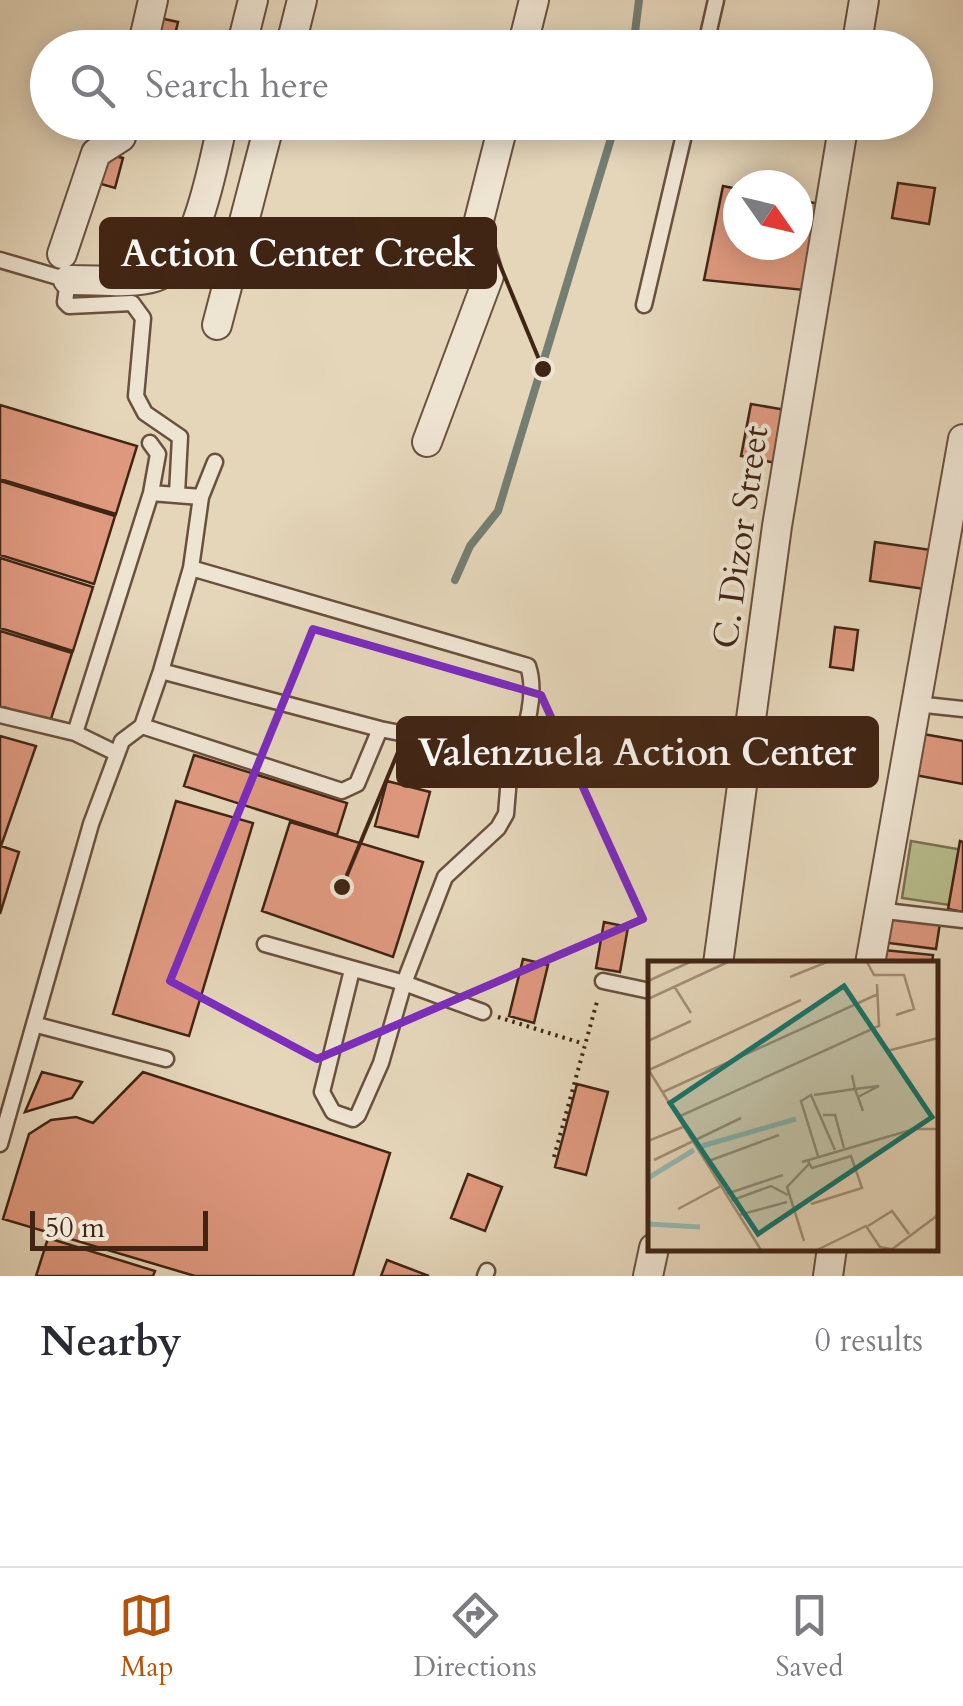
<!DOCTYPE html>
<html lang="en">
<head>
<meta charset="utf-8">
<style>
  body { margin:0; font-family:Cardo,serif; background:#f7f7f7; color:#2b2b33 }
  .compass { position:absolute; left:723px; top:170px; width:90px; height:90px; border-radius:50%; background:#fff; box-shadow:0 5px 25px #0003; rotate:124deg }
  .scale { position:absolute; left:30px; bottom:25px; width:178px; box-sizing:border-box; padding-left:10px; border:5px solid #412514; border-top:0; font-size:28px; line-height:35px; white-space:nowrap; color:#412514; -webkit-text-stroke:8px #eee4d2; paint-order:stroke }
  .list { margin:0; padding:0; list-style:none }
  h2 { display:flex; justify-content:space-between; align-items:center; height:130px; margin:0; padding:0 40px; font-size:42px }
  h2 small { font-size:32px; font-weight:400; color:#7c7c81 }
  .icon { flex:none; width:55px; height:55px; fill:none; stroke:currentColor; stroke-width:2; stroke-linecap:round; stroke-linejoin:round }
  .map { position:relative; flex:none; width:963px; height:1276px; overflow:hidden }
  .search { position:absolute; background:#fff; box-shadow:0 5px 25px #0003; left:30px; right:30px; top:30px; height:110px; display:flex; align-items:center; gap:25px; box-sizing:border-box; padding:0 35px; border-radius:55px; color:#7c7c81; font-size:38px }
  .sheet { height:290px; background:#fff }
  nav { display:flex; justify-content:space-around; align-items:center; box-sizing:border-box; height:140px; border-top:2px solid #e1e1e2; background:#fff; font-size:28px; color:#7c7c81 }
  nav a { display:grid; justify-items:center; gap:5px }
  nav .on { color:#b45309 }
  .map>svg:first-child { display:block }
  .green { fill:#b8bd8d; stroke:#7c7150; stroke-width:2.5 }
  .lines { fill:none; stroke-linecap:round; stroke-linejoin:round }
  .stream { stroke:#747e73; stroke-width:8 }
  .building { fill:#df997f; stroke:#412514; stroke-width:2.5 }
  .service-casing { stroke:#6a513e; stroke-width:19 }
  .minor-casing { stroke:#6a513e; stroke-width:32 }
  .path { stroke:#412514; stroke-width:4; stroke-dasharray:2.5 5; stroke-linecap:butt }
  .service { stroke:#eee4d2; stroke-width:14 }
  .minor { stroke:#eee4d2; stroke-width:28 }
  .marked { fill:none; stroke:#7b2cbf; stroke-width:8; stroke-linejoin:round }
  .labels { text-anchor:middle; stroke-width:8; stroke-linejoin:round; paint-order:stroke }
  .street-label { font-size:35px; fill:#412514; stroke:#eee4d2 }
  .inset-river { fill:none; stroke:#96b9b3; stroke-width:5 }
  .inset-road { fill:none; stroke:#a38f78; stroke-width:2.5 }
  .view { fill:#0f766e; fill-opacity:0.15; stroke:#0f766e; stroke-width:5 }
  .inset-edge { fill:none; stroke:#412514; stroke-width:5 }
  .leader { fill:none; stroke:#412514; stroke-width:4 }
  .callout-dot { fill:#412514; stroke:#eee4d2; stroke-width:4 }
  .callout { fill:#412514; stroke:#412514; stroke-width:4 }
  .callout-label { font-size:38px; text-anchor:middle; font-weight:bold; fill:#fff }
</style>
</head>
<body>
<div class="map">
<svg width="963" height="1276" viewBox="0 0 963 1276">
  <rect width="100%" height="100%" fill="#e5d6ba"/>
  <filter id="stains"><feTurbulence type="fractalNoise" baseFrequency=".002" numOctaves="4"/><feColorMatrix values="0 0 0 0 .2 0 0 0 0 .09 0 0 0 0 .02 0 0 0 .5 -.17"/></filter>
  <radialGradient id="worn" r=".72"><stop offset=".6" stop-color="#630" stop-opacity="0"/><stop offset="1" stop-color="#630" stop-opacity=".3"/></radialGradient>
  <path class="green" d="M911,841l52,9v57l-61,-9z"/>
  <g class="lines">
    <path class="stream" d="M633,48l6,-48
      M455,580l15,-34 28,-35 118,-389"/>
  </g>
  <path class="building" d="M155,17l23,5 -4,17 -23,-6z
    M794,122h40l-3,13 -38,-6z
    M102,153l21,5 -8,30 -21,-6z
    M898,183l37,5 -6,36 -37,-6z
    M723,186l15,3v56h60v-45l22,4 -16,86 -100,-10z
    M751,404l35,6 -10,53 -35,-7z
    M0,405l137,41 -21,68 -116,-35z
    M0,481l115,35 -21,68 -94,-29z
    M875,542l56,8 -6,39 -55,-8z
    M0,558l93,29 -20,64 -73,-23z
    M835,627l23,3 -5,40 -23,-3z
    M0,631l72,22 -22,69 -50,-16z
    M923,734l40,7v43l-48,-9z
    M0,736l36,10 -35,100 18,6 -19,62z
    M194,755l153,48 -10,32 -153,-49z
    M387,781l43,11 -12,45 -43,-11z
    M176,801l77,22 -64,213 -76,-22z
    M290,822l133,40 -30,95 -131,-46z
    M960,841l3,1v70l-15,-3z
    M885,916l55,7 -4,26 -55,-7z
    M604,922l24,5 -8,45 -24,-4z
    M884,950l49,5 -1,9h-50z
    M523,959l25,6 -14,58 -25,-7z
    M42,1072l40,10 -10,16 -47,14z
    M143,1072l247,81 -37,123h-158l-192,-57 26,-85 22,-14 25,-3 17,6z
    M577,1084l31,8 -22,83 -31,-8z
    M468,1174l34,13 -17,44 -34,-13z
    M48,1238l107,33 -2,5h-117z
    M387,1260l42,16h-48z"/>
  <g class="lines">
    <defs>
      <path id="service" d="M705,48l11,-48
        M0,260l68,20 -3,22 4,4 63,-3 11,15 -7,78 9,17 35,24 -3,57
        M644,305l43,-183
        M150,443l8,11 -7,39
        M161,671l219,58 120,24h11c18,-18 25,-63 17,-87l-337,-98
        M916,704l47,5
        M0,715l75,18 76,-240 50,4
        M142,726l200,65 15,-7 23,-55
        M75,733l41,20
        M877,910l86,10
        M265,944l139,39 41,-106 53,-49 8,-14 5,-61
        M352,970l-30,122 11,20 20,7 5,-4 23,-52 23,-80 79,29
        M603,981l47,10
        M37,1025l129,34
        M0,1144l91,-320 31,-83 20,-15 19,-55 30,-103 10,-71 14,-35
        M485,1276l2,-5"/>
      <path id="minor" d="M142,48l11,-48
        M241,48l12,-48
        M290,48l12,-48
        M522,48l12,-48
        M856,48l8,-48
        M62,254l34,-101 25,-16 4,-15
        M68,280c26,-1 62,5 87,-3 43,-14 58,-115 68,-155
        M217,325l53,-203
        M427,442l62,-166 -13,-44 28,-110
        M718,964l59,-438 67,-404
        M870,964l93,-525
        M648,1276l6,-28
        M828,1276l4,-28"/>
    </defs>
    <use href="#service" class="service-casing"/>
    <use href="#minor" class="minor-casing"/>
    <path class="path" d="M498,1017l86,27
      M554,1157l44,-159"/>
    <use href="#service" class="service"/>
    <use href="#minor" class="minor"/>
  </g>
  <path class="marked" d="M313,629l228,66 102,224 -326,140 -147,-78z"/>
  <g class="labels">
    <g class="street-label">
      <text transform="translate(740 537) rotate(-82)" y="12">C. Dizor Street</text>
    </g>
  </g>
  <g transform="translate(648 961)">
    <rect width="290" height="290" fill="#e5d6ba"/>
    <path class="inset-river" d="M54,185l94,-27M0,217l46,-28M0,263l52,3"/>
    <path class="inset-road" d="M219,1l7,13h30l10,34 -18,6M142,16l37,-15M0,20l42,-19M26,25l17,27M0,38l80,-37M0,80l43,-20M239,90l51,-13M0,108l113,181M1,109l152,-70M204,114l3,14 24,-3 -21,11M15,131l215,-98M166,134l41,-6 8,22M175,154h12l9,33M30,156l201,-91 -2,-42M0,180l35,-14M170,195l-17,-55 10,-6 24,55M6,199l87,-42M160,200l4,7 39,-12 11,32 -51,16M58,201l73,-27M154,201l112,-33h24M78,233l57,-19M82,240l41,-15 17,9M30,248l43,-23M91,254l48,-13M220,265l24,-15 17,23M156,280l-17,-54 22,-23M169,289l49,-24 14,21 11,2M243,289l47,-35"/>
    <path class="view" d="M196,25l88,131 -174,117 -88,-131z"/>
    <rect width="290" height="290" class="inset-edge"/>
  </g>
  <path class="leader" d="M543 369L495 253M342 887L398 752"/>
  <g class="callout-dot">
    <circle cx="543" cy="369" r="10"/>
    <circle cx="342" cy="887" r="10"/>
  </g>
  <g class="callout">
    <rect x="101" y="219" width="394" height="68" rx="10"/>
    <rect x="398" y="718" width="479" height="68" rx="10"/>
  </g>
  <g class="callout-label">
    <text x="298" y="266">Action Center Creek</text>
    <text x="637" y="765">Valenzuela Action Center</text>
  </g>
  <rect width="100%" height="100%" filter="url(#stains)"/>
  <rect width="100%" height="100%" fill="url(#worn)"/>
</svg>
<svg class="compass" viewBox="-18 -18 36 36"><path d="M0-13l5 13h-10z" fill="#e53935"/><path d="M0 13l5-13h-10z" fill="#7c7c81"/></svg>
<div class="scale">50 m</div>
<div class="search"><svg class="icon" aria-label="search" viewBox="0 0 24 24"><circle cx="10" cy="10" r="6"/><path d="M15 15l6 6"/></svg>Search here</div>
</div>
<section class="sheet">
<h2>Nearby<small>0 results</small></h2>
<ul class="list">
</ul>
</section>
<nav>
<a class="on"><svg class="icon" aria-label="map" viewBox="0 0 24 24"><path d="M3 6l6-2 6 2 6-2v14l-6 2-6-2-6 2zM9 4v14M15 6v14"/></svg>Map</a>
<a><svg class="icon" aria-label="directions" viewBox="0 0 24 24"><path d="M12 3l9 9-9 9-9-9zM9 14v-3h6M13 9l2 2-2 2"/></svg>Directions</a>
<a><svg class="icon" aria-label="saved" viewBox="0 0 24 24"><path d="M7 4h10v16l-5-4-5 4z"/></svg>Saved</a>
</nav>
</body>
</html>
